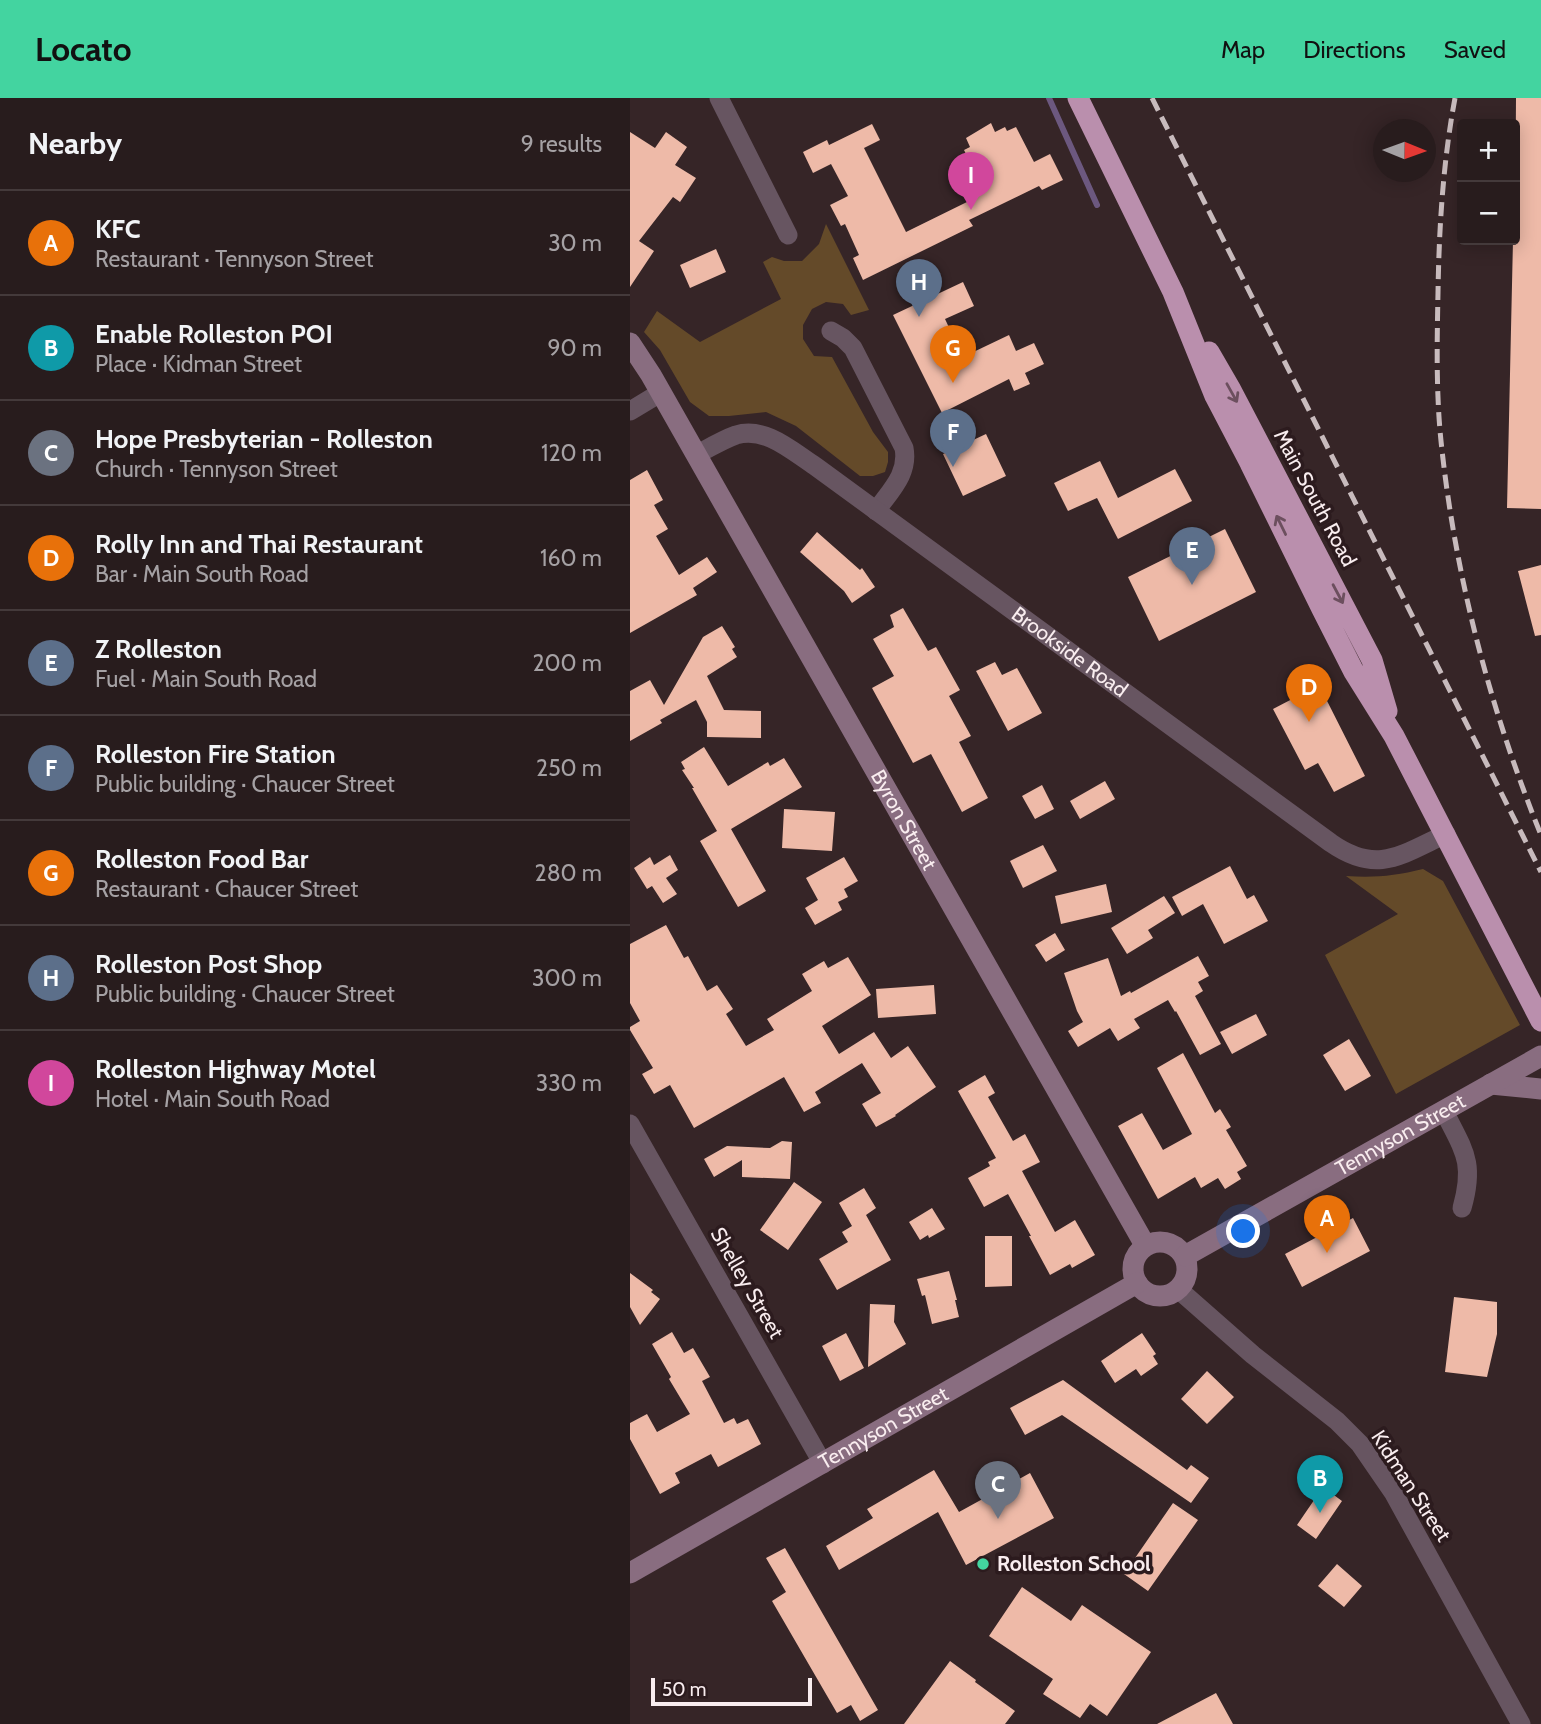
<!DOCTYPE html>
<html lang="en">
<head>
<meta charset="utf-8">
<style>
  body { margin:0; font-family:Cabin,sans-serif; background:#302526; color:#f1f3f6 }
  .controls { position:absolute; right:21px; top:21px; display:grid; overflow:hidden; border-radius:7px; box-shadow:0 4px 18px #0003 }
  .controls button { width:63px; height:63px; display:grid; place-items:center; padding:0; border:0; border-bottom:2px solid #443a3b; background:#281c1d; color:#f1f3f6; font:35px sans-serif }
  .compass { position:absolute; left:743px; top:21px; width:63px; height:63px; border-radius:50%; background:#281c1d; box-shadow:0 4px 18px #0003; rotate:91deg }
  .scale { position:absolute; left:21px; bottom:18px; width:161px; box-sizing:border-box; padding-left:7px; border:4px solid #f9edef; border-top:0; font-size:19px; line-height:24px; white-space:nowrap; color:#f9edef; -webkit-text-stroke:5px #2c1b1e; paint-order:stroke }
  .you { position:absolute; left:614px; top:1134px; width:24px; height:24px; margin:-18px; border:5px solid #fff; border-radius:50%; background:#1a73e8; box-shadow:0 0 0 10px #1a73e833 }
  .badge { display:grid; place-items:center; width:46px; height:46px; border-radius:50%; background:#43d4a0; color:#fff; font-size:23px; font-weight:700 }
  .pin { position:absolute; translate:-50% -58px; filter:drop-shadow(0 2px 4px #0008) }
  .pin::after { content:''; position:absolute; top:37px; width:24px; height:21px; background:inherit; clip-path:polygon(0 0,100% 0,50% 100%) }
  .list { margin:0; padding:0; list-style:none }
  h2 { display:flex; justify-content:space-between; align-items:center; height:91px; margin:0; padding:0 28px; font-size:30px }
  h2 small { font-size:23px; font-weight:400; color:#a5a1a4 }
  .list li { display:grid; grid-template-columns:46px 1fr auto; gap:21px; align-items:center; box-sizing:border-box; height:105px; padding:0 28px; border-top:2px solid #443a3b }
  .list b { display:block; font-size:26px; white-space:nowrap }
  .list p { margin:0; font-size:23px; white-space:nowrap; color:#a5a1a4 }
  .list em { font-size:23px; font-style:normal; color:#a5a1a4 }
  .map { position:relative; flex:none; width:911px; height:1626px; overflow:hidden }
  header { display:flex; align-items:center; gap:42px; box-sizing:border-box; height:98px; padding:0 35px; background:#43d4a0; color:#111 }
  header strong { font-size:33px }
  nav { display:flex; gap:38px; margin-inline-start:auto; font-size:24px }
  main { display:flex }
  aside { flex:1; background:#281c1d }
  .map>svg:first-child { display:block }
  .green { fill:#644a29 }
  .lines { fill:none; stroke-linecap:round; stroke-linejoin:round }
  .stream { stroke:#6c587f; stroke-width:6 }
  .building { fill:#eebaa8 }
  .street { stroke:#675561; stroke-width:19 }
  .secondary { stroke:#896d80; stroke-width:21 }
  .highway { stroke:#ba8fad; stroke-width:21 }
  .rail { stroke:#c8bbbd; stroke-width:5; stroke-dasharray:14 7; stroke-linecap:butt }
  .oneway { stroke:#6c4f5e }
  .poi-dot { fill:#43d4a0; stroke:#2c1b1e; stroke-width:2.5 }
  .labels { text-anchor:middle; stroke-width:7; stroke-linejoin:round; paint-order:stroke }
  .street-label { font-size:21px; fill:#f9edef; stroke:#2c1b1e }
  .poi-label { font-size:21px; font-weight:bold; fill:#f9edef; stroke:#2c1b1e; text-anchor:start }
</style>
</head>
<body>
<header>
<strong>Locato</strong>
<nav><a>Map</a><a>Directions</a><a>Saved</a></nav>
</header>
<main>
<aside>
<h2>Nearby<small>9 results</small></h2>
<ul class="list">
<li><span class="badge" style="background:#e8710a">A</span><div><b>KFC</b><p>Restaurant · Tennyson Street</p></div><em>30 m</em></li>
<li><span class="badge" style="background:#0f9aa8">B</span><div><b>Enable Rolleston POI</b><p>Place · Kidman Street</p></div><em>90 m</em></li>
<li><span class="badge" style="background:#6b7280">C</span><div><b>Hope Presbyterian - Rolleston</b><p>Church · Tennyson Street</p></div><em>120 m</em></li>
<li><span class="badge" style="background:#e8710a">D</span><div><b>Rolly Inn and Thai Restaurant</b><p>Bar · Main South Road</p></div><em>160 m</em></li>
<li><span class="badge" style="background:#5c6f8a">E</span><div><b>Z Rolleston</b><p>Fuel · Main South Road</p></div><em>200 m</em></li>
<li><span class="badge" style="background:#5c6f8a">F</span><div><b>Rolleston Fire Station</b><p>Public building · Chaucer Street</p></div><em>250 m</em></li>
<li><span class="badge" style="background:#e8710a">G</span><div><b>Rolleston Food Bar</b><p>Restaurant · Chaucer Street</p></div><em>280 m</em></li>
<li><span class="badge" style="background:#5c6f8a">H</span><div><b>Rolleston Post Shop</b><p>Public building · Chaucer Street</p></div><em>300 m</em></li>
<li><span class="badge" style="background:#d1479c">I</span><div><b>Rolleston Highway Motel</b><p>Hotel · Main South Road</p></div><em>330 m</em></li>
</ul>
</aside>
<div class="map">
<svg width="911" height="1626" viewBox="0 0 911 1626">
  <rect width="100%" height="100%" fill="#362527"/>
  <path class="green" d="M196,126l43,86 -18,5 -8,-11 -17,-2 -14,7 -9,16v14l11,17 18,1 41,75 15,20v10l-3,10 -12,4h-13l-64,-50 -30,-14 -37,4h-20l-19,-14 -30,-52 -16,-18 13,-21 43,31 81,-43 -18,-37 9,-5 12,4h18l17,-17z
    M793,771l20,12 77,144 -124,69 -71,-139 73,-41 -52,-38c28,2 49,0 77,-7z"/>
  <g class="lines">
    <path class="stream" d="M419,0l48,107"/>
  </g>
  <path class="building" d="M886,0h25v411l-34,-1 6,-268h2z
    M361,25l4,9 10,-5 2,4 9,-4 18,35 16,-8 13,26 -21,10 -3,-4 -70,34 4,6 -110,54 -10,-22 6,-3 -14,-31 -4,2 -11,-21 18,-9 -17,-32 -18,9 -10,-21 24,-12 2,5 43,-21 8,16 -16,8 42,84 63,-31 -18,-37 16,-8 -3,-6 6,-3 -4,-9z
    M0,34l25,16 11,-16 21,15 -12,18 21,13 -16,24 -7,-5 -34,44 15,10 -24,36z
    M86,151l10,23 -36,16 -10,-23z
    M333,184l11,24 -29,13 17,36 2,-1 1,2 44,-21 7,16 18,-8 10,21 -19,9 5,11 -16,7 -5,-12 -67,34 -49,-98z
    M356,336l20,42 -43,20 -20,-42z
    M470,363l18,37 57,-29 17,32 -74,38 -21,-41 -29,13 -14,-28z
    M17,372l16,30 -9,5 14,24 -12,7 23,39 28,-18 10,15 -24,16 4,7 -67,38v-153z
    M595,431l31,63 -97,49 -31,-64z
    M187,434l43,38 2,-2 13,19 -23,16 -8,-12 -44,-39z
    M911,467v70l-6,1 -17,-65z
    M273,510l25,43 8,-4 24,43 -11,6 22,40 -12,6 29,56 -26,14 -31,-58 -18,9 -41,-75 22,-12 -21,-37 21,-12 -4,-12z
    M92,528l13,21 -3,2 5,8 -30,19 17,34 37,1v27l-54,-1v-15l-11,-22 -36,20 2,3 -32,18v-50l20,-11 14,25 39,-68z
    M365,564l7,13 15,-7 25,45 -34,18 -32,-60z
    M689,587l46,91 -31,16 -16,-29 -13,7 -32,-61z
    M74,649l24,39 40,-24 2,4 14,-8 18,29 -71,42 35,62 -28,16 -38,-66 17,-10 -25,-43h2l-12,-18 3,-1 -4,-7z
    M475,683l10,18 -35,20 -10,-18z
    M412,687l12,24 -19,10 -13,-23z
    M154,711l51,3 -3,39 -50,-3z
    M413,747l14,26 -34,17 -13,-27z
    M40,757l8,15 -12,8 11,16 -14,9 -11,-17 -5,3 -13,-21 16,-11 4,8z
    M214,759l14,24 -14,8 4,8 -10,5 4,8 -27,15 -10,-17 13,-8 -12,-22z
    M600,768l17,33 7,-4 14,26 -44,23 -21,-40 -21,12 -10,-19z
    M476,786l6,28 -51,12 -6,-28z
    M534,798l11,17 -27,17 5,8 -26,16 -16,-26z
    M36,827l18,33 4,-2 19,35 10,-6 16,24 -7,5 20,32 28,-16 -7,-11 45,-28 -10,-17 22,-13 4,7 20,-11 23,38 -49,31 17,28 35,-22 17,26 17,-12 28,41 -41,28 1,1 -20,11 -14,-23 19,-11 -19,-30 -47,29 6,11 -17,9 -20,-35 -90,51 -24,-43 -16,9 -12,-20 11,-6 -23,-38v-3l10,-6 -10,-18v-59z
    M425,835l10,17 -19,12 -11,-17z
    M568,858l11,20 -11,6 5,9 -8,5 26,48 -21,11 -24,-44 -1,1 -7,-12 -34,19 6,9 -22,13 -8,-13 -32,19 -10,-16 15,-9 -6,-11 -13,-38 44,-15 13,38 9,-5 1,2z
    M304,887l2,29 -58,4 -2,-29z
    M626,916l11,21 -35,19 -12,-22z
    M719,941l22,37 -26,15 -22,-36z
    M553,955l32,60 5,-4 11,18 -5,3 21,36 -10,6 4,7 -16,10 -7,-11 -17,10 -6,-11 -37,22 -40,-73 24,-13 21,37 29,-16 -35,-66z
    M355,977l10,18 -7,4 25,44 12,-7 15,28 -18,9 33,61 20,-12 20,35 -23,13 -2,-4 -20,11 -21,-39h2l-23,-42 -24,13 -16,-29 22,-12 -2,-4 8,-4 -38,-67z
    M152,1043l10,1 -2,37 -48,-2v-17l-28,17 -10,-18 23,-13 43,2z
    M164,1084l28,20 -34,48 -28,-20z
    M234,1090l12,20 -10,7 25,45 -54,30 -18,-31 29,-17 -6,-10 10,-6 -13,-23z
    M302,1110l13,21 -16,9 -1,-3 -8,5 -11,-18z
    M723,1120l17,33 -68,36 -17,-33z
    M355,1138h27v50l-27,1z
    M319,1173l8,29h-2l4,17 -27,7 -7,-29 -3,1 -5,-17z
    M0,1175l23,17 -2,2 9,7 -20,26 -10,-18z
    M824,1199l43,5v32l-10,43 -42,-5z
    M240,1206l25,1 -1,17 12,22 -38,23z
    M42,1234l12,21 9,-5 17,29 -8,4 22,42 10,-5 3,6 11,-5 13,25 -43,23 -7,-13 -36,19 5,10 -20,11 -30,-55v-16l17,-9 10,18 33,-18 -21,-35 2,-2 -19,-33z
    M216,1235l18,35 -24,13 -18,-35z
    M512,1235l14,21 -3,2 5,8 -17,12 -5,-7 -21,14 -14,-22z
    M577,1273l27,26 -27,27 -26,-25z
    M433,1282l124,90 4,-5 18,13 -18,25 -129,-88 -37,20 -15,-27z
    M304,1372l25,42 71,-39 24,45 -88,47 -28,-53 -99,58 -13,-24 47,-28 -6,-9z
    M693,1389l19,14 -26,38 -19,-14z
    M543,1405l25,17 -50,71 -24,-17z
    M155,1450l93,162 -18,11 -9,-16 -14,8 -65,-112 14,-9 -20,-34z
    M707,1466l25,22 -18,21 -26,-21z
    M392,1489l49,34 11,-16 69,47 -44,64 -17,-12 -10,14 -37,-24 10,-15 -64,-43z
    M320,1563l26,19 -1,2 40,29 -10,13h-101z
    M586,1595l17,31h-76z"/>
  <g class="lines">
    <g class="street">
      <path d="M89,0l69,137"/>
      <path d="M201,233l12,7 10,10 51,100c5,26 -14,43 -28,63"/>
      <path d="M0,313l30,-18"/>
      <path id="s1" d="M66,357c13,-7 26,-15 40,-20 29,-9 56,16 79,31l516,377c46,32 70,12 115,-9"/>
      <path d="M814,1013c20,40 31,51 18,97"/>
      <path d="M0,1026l193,340"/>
      <path d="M548,1191l75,66 84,66 23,23 33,48 128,232"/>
    </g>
    <g class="secondary">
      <path id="s2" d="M0,245l21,32 494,870"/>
      <path d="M861,986l50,5"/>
      <circle cx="530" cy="1171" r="27"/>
      <path id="s3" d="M555,1158l356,-200"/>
      <path id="s4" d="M0,1475l507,-290"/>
    </g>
    <path class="highway" d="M448,0l95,194 42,104 35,67 72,146 32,63 40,64 147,285
      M579,254l22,38 141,270 15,51"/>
    <path class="rail" d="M522,0l389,774
      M825,0c-12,64 -16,130 -17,195 -1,49 -2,99 3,148 14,135 49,268 100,394"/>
  </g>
  <defs><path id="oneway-shaft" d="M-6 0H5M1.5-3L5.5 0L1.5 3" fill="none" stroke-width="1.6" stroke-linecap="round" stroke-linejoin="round" transform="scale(1.75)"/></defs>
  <g class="oneway">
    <use href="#oneway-shaft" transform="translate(602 295) rotate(61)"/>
    <use href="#oneway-shaft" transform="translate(651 427) rotate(-116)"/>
    <use href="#oneway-shaft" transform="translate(708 496) rotate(62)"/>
  </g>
  <circle class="poi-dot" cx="353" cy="1466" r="7"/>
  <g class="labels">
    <g class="street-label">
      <text transform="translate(685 400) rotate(62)" y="7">Main South Road</text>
      <text dy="7" stroke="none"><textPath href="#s1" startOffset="448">Brookside Road</textPath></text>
      <text dy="7" stroke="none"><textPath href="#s2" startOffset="550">Byron Street</textPath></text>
      <text dy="7" stroke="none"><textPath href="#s3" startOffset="247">Tennyson Street</textPath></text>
      <text transform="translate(117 1185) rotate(60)" y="7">Shelley Street</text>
      <text dy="7" stroke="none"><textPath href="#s4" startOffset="292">Tennyson Street</textPath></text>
      <text transform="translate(781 1388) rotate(57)" y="7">Kidman Street</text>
    </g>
    <g class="poi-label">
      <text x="367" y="1473">Rolleston School</text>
    </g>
  </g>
</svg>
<div class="controls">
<button>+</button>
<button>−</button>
</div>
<svg class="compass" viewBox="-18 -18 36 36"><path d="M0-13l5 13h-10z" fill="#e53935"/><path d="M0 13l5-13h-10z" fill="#a5a1a4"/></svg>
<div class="scale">50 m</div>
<div class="you"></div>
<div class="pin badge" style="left:697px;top:1155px;background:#e8710a">A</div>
<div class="pin badge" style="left:690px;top:1415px;background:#0f9aa8">B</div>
<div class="pin badge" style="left:368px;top:1421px;background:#6b7280">C</div>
<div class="pin badge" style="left:679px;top:624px;background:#e8710a">D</div>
<div class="pin badge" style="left:562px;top:487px;background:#5c6f8a">E</div>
<div class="pin badge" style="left:323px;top:369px;background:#5c6f8a">F</div>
<div class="pin badge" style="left:323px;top:285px;background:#e8710a">G</div>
<div class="pin badge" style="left:289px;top:219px;background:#5c6f8a">H</div>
<div class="pin badge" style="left:341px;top:112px;background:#d1479c">I</div>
</div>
</main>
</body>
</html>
